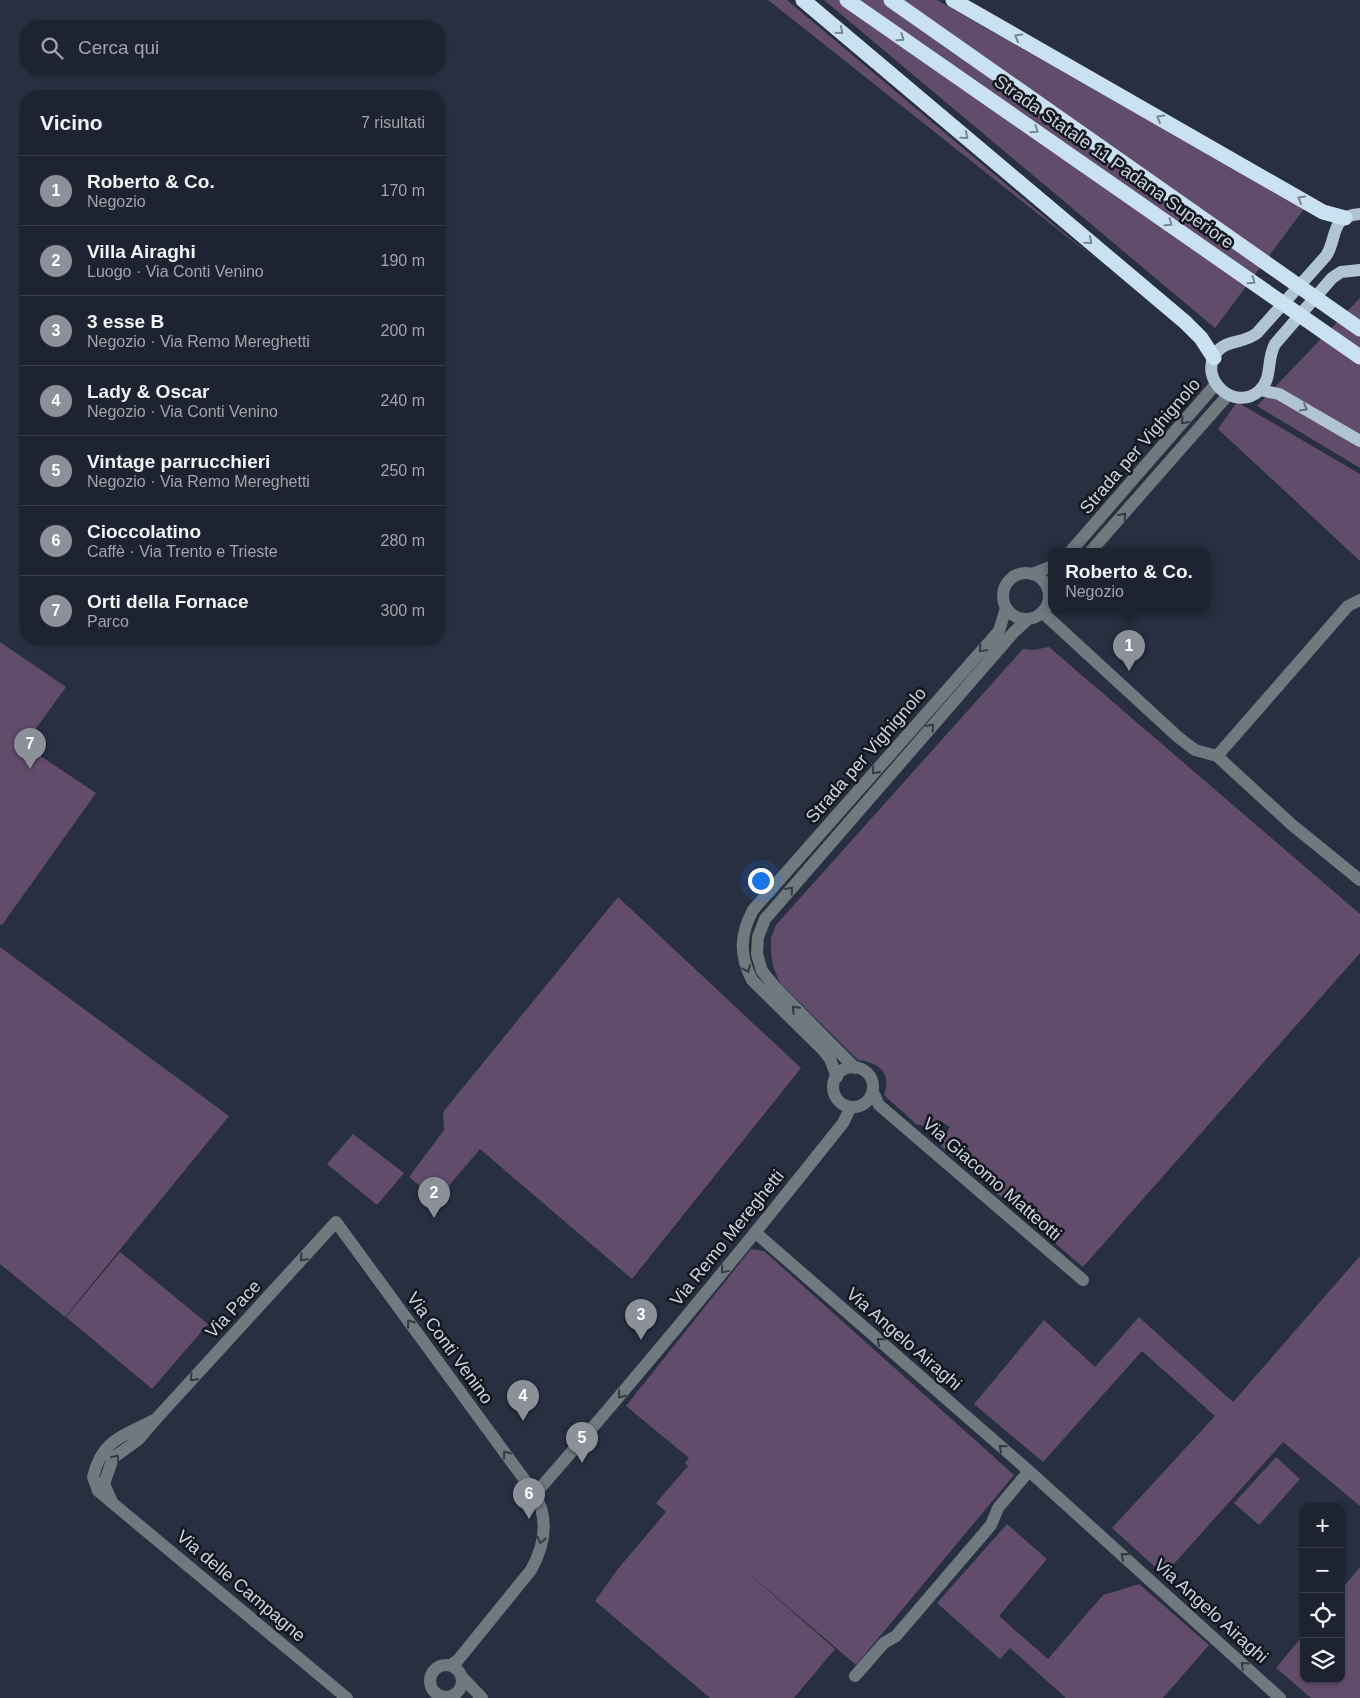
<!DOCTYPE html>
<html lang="it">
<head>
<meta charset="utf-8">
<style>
  body { margin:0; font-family:Helvetica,sans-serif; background:#2a2f3c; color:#f1f3f6 }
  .controls { position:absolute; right:15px; bottom:15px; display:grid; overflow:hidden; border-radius:10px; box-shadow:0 1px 4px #0004 }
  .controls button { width:45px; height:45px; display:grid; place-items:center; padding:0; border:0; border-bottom:1px solid #3b404c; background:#1d2330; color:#f1f3f6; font:25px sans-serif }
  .you { position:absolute; left:760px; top:880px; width:18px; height:18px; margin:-12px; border:4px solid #fff; border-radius:50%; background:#1a73e8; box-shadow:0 0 0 8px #1a73e833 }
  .badge { display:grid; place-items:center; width:32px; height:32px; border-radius:50%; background:#8c9099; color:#fff; font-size:16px; font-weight:700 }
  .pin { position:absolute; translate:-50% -41px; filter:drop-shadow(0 1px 2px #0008) }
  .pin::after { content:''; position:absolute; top:26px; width:18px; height:15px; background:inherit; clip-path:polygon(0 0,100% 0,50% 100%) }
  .popup { position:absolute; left:1048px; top:548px; width:162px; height:65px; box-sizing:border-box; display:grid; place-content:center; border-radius:10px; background:#1d2330; filter:drop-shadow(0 1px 4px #0005); font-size:16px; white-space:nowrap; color:#a0a4ab }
  .popup b { font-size:19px; color:#f1f3f6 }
  .popup::after { content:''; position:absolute; left:50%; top:100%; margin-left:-10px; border:10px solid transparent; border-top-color:#1d2330 }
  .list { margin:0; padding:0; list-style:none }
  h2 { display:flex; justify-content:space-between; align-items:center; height:65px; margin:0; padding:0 20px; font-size:21px }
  h2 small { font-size:16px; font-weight:400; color:#a0a4ab }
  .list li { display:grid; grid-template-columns:32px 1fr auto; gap:15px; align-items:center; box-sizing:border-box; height:70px; padding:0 20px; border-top:1px solid #3b404c }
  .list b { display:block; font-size:19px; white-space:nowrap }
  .list p { margin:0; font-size:16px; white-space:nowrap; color:#a0a4ab }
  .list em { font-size:16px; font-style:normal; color:#a0a4ab }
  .icon { flex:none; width:28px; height:28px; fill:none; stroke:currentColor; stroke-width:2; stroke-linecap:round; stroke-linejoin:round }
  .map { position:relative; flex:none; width:1360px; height:1698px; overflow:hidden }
  .search { position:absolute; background:#1d2330; box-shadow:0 1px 4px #0004; left:20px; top:20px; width:425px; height:55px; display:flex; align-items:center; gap:12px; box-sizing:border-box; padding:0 18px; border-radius:20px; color:#a0a4ab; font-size:19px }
  .panel { position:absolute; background:#1d2330; box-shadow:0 1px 4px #0004; left:20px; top:90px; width:425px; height:555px; border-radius:20px }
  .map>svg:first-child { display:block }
  .green { fill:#624c6b }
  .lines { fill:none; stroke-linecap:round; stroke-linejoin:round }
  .minor { stroke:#707980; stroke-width:12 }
  .major { stroke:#b1c4d1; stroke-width:12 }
  .highway { stroke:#cae1f1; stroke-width:15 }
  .oneway { stroke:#788692 }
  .oneway2 { stroke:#626e78 }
  .oneway3 { stroke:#343941 }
  .labels { text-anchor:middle; stroke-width:5; stroke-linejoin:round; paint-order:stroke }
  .street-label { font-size:18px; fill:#ced3de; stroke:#13171f }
</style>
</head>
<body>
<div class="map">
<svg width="1360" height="1698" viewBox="0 0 1360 1698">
  <rect width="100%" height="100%" fill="#272f40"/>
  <path class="green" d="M768,0h19l308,259z
    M824,0h113l367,209 -89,119z
    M1360,298v170l-103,-62z
    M1237,402l123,72v87l-142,-132z
    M0,642l66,45 -42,58 72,48 -94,132 -2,-1z
    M1049,647l311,267v39l-277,314 -143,-122 10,-18 -11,-7 -11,7 -12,-3 -32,-29c8,-23 -5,-32 -26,-35l-78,-77 -7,-17 -2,-14v-14l5,-13 247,-276 10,1z
    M618,897l183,171 -169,211 -152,-130 -43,51 -28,-23 35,-47 -1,-18z
    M0,947l229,169 -164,201 -65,-53z
    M353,1134l51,39 -27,32 -50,-41z
    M751,1249l13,2 250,224 -158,190 -116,-99 95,83 -41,49h-84l-115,-97 22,-31 49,-58 -10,-9 32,-37 -3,-3 4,-5 -63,-52z
    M120,1252l88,72 -56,65 -86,-72z
    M1360,1256v250l-77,-64 -119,133 -52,-47 103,-112 -73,-65 -99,111 -69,-58 70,-84 51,47 44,-50 94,85z
    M1276,1457l24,22 -41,46 -25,-22z
    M1007,1524l40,35 -48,57 49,43 55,-64 36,-11 70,61 -46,53h-97l-56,-50 -10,11 -63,-56z
    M1360,1567v131h-49l-35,-30 28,-34v45h37v-89z"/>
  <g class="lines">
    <path class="minor" d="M1070,552l146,-168
      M1090,552l138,-157
      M1003 596a23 23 0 1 1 46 0a23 23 0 1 1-46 0Z
      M1032,574l20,-8
      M1042,612l136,125 17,13 22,6 74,68 69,56
      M1217,756l131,-150 12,-6
      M833 1087a20 20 0 1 1 40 0a20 20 0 1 1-40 0Z
      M855,1068l-80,-81 -13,-16 -5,-17 1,-17 7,-18 14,-16 235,-271 13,-12
      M837,1077l-7,-18 -7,-9 -71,-70c-13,-25 -12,-46 1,-70l246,-279 7,-23
      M873,1092l6,13 204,175
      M756,1233l273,238 251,227
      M156,1419l180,-197 199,272c14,25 10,51 -4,76l-73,90 -7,5
      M535,1494c106,-121 208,-245 308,-371l8,-16
      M112,1502l-8,-18 9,-26 25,-18 18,-21c-30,16 -54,19 -63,58l5,14 249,207
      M430 1681a16 16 0 1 1 32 0a16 16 0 1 1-32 0Z
      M461,1676l21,22
      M855,1676l29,-33 12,-7 95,-111 7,-17 31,-37"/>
    <path class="major" d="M1360,214c-31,2 -22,24 -34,42l-69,77c-13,11 -31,6 -41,20 -18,27 19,59 43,38 14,-12 7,-31 16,-47l57,-66 9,-6 19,-2
      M1260,390l19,4 81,47"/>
    <path class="highway" d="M803,0l382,322 16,16 13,20
      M847,0l513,357
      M891,0l469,329
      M953,0l370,212 22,6"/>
  </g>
  <defs><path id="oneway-chevron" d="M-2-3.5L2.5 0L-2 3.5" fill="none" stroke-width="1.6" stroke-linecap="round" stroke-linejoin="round" transform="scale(1.25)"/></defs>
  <g class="oneway">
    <use href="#oneway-chevron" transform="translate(840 31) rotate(40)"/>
    <use href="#oneway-chevron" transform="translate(1018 37) rotate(-150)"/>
    <use href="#oneway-chevron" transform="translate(901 38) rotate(35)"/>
    <use href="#oneway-chevron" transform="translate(1160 118) rotate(-150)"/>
    <use href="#oneway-chevron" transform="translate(1035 130) rotate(35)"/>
    <use href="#oneway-chevron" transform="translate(965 136) rotate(40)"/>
    <use href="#oneway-chevron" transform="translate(1301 199) rotate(-150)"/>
    <use href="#oneway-chevron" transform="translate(1169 223) rotate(35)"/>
    <use href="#oneway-chevron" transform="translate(1089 241) rotate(40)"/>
    <use href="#oneway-chevron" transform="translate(1252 281) rotate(35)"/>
  </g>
  <use class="oneway2" href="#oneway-chevron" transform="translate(1304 408) rotate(30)"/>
  <g class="oneway3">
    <use href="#oneway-chevron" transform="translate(1184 421) rotate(131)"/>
    <use href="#oneway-chevron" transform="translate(1123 516) rotate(-49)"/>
    <use href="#oneway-chevron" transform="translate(982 649) rotate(131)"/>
    <use href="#oneway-chevron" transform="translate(931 727) rotate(-49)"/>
    <use href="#oneway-chevron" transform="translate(875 771) rotate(131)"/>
    <use href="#oneway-chevron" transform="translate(790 890) rotate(-49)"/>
    <use href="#oneway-chevron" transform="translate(747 969) rotate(67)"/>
    <use href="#oneway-chevron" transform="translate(795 1009) rotate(-134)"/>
    <use href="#oneway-chevron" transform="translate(303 1258) rotate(133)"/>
    <use href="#oneway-chevron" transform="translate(724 1270) rotate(130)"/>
    <use href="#oneway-chevron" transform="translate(410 1323) rotate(-126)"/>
    <use href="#oneway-chevron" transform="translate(880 1341) rotate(-139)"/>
    <use href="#oneway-chevron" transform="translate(193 1378) rotate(133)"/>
    <use href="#oneway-chevron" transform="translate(621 1395) rotate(129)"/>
    <use href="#oneway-chevron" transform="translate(1002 1448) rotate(-139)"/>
    <use href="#oneway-chevron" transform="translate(506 1454) rotate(-126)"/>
    <use href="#oneway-chevron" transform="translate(116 1458) rotate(-52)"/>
    <use href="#oneway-chevron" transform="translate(541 1540) rotate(104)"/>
    <use href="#oneway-chevron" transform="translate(1124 1556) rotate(-139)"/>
    <use href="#oneway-chevron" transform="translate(1244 1665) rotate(-138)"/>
  </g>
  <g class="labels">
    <g class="street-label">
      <text transform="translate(1114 162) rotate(35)" y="6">Strada Statale 11 Padana Superiore</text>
      <text transform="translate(1140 446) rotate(-49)" y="6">Strada per Vighignolo</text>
      <text transform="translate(866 755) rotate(-49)" y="6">Strada per Vighignolo</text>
      <text transform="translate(992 1179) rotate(41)" y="6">Via Giacomo Matteotti</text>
      <text transform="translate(727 1238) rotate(-51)" y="6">Via Remo Mereghetti</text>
      <text transform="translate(233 1309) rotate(-47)" y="6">Via Pace</text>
      <text transform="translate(904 1339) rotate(41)" y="6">Via Angelo Airaghi</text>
      <text transform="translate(450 1348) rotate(54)" y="6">Via Conti Venino</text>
      <text transform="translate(241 1586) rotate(40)" y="6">Via delle Campagne</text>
      <text transform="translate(1211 1611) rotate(42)" y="6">Via Angelo Airaghi</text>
    </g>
  </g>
</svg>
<div class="controls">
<button>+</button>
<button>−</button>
<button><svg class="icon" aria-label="locate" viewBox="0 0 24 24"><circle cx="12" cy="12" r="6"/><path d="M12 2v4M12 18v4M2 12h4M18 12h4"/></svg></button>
<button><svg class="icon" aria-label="layers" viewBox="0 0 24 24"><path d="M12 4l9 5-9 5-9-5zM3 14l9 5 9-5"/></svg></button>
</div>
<div class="you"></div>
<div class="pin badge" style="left:1129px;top:671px">1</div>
<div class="popup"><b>Roberto &amp; Co.</b>Negozio</div>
<div class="pin badge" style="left:434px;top:1218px">2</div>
<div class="pin badge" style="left:641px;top:1340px">3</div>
<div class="pin badge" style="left:523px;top:1421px">4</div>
<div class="pin badge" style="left:582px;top:1463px">5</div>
<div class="pin badge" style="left:529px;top:1519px">6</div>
<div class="pin badge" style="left:30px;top:769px">7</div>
<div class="search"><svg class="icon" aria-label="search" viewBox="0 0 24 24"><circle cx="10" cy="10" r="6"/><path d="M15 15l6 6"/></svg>Cerca qui</div>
<section class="panel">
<h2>Vicino<small>7 risultati</small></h2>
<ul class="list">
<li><span class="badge">1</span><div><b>Roberto &amp; Co.</b><p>Negozio</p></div><em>170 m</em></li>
<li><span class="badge">2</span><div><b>Villa Airaghi</b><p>Luogo · Via Conti Venino</p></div><em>190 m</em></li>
<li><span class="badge">3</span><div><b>3 esse B</b><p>Negozio · Via Remo Mereghetti</p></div><em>200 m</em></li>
<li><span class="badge">4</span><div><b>Lady &amp; Oscar</b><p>Negozio · Via Conti Venino</p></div><em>240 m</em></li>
<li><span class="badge">5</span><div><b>Vintage parrucchieri</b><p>Negozio · Via Remo Mereghetti</p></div><em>250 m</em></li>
<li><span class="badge">6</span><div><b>Cioccolatino</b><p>Caffè · Via Trento e Trieste</p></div><em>280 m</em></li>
<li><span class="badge">7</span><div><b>Orti della Fornace</b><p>Parco</p></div><em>300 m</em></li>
</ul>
</section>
</div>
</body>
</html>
